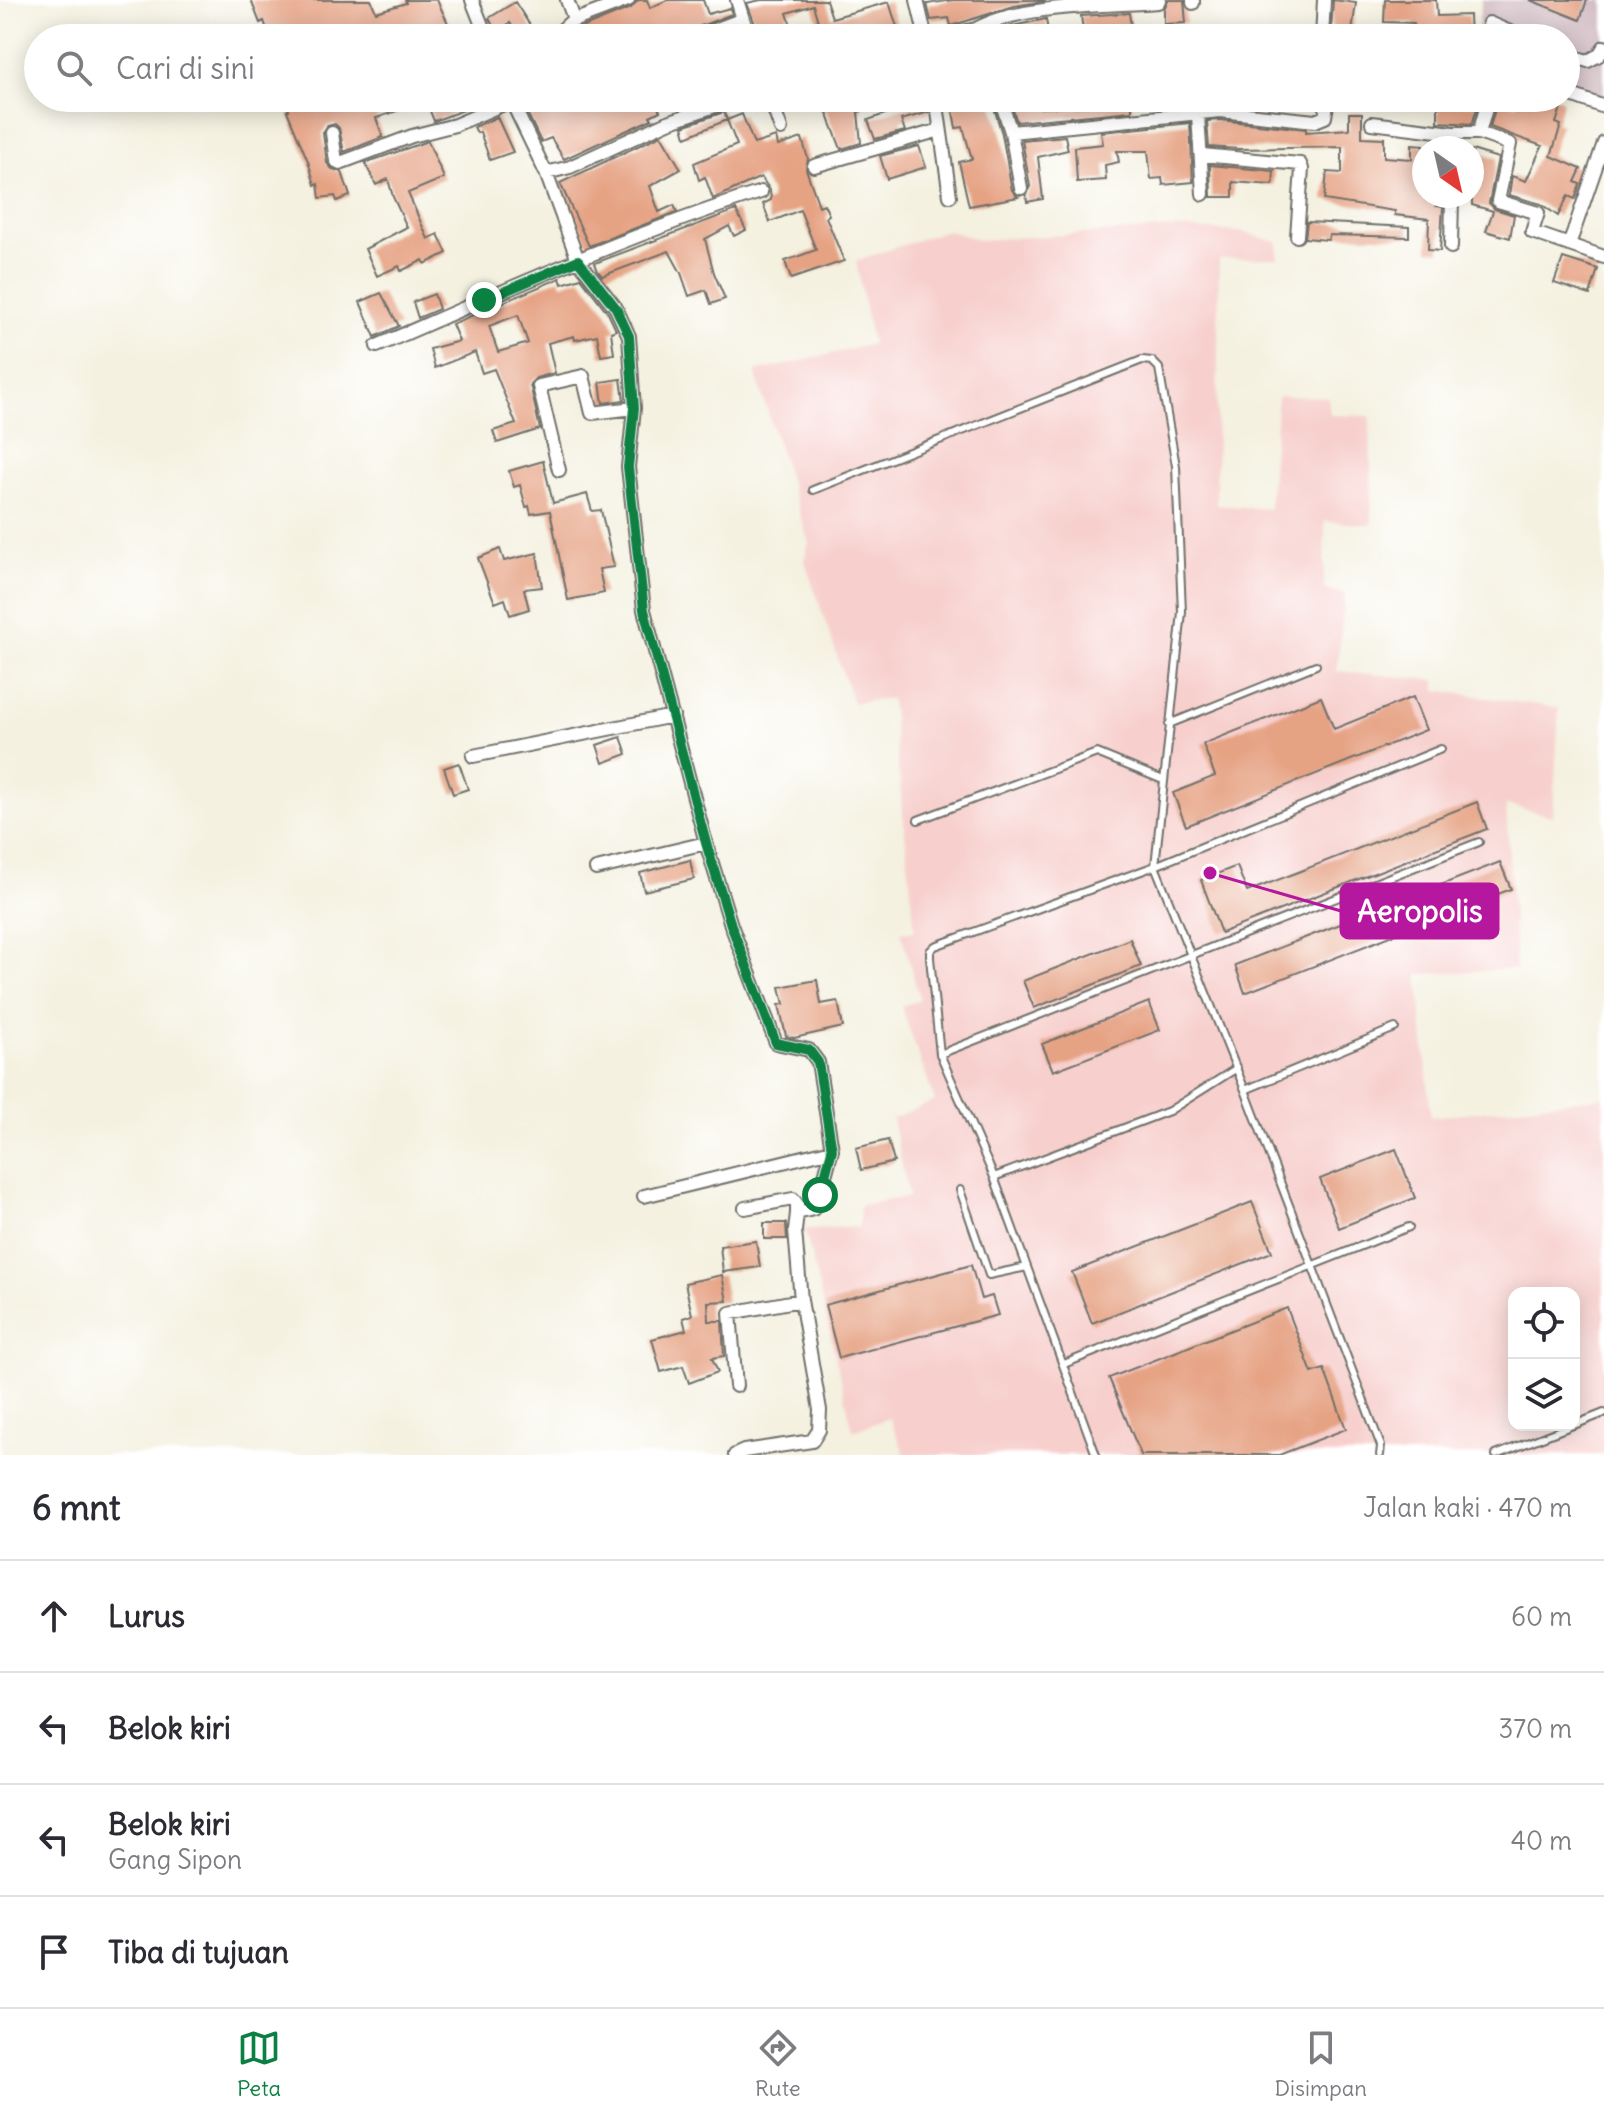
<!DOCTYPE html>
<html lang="id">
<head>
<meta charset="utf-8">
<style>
  body { margin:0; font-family:Delius,sans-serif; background:#f7f7f7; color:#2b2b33 }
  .controls { position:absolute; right:24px; bottom:24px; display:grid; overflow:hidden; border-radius:16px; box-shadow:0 4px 20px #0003 }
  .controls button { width:72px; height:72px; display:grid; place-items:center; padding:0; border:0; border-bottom:2px solid #e1e1e2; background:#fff; color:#2b2b33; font:40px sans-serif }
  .compass { position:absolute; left:1412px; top:136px; width:72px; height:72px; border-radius:50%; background:#fff; box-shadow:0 4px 20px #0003; rotate:146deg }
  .stop { position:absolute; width:24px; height:24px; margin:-18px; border:6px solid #0b8043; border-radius:50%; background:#fff }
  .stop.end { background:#0b8043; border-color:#fff; box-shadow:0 2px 8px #0008 }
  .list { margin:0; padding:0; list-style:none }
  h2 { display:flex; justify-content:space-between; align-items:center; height:104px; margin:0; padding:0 32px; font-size:34px }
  h2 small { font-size:26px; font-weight:400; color:#7c7c81 }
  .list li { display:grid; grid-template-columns:52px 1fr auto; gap:24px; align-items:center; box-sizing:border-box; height:112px; padding:0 32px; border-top:2px solid #e1e1e2 }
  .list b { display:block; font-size:30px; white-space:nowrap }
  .list p { margin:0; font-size:26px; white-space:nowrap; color:#7c7c81 }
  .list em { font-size:26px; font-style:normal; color:#7c7c81 }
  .icon { flex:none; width:44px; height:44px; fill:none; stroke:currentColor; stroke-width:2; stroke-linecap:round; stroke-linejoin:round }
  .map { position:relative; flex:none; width:1604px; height:1455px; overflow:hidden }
  .search { position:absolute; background:#fff; box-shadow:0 4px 20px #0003; left:24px; right:24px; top:24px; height:88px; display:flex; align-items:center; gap:20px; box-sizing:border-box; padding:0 28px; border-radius:44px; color:#7c7c81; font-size:30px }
  .sheet { height:552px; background:#fff }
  nav { display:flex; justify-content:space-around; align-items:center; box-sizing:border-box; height:112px; border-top:2px solid #e1e1e2; background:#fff; font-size:22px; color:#7c7c81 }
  nav a { display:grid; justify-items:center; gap:4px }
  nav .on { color:#0b8043 }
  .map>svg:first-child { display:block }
  .built { fill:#f7d0ce; fill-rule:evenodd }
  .industrial { fill:#d2bec4 }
  .building { fill:#e6a384; fill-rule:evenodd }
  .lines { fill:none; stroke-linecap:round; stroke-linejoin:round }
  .lane-casing { stroke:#71706a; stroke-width:10 }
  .street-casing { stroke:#71706a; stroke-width:16 }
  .lane { stroke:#fff; stroke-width:6 }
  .street { stroke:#fff; stroke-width:12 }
  .route { stroke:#0b8043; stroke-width:10 }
  .leader { fill:none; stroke:#b5179e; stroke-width:3 }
  .callout-dot { fill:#b5179e; stroke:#fff; stroke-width:3 }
  .callout { fill:#b5179e; stroke:#b5179e; stroke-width:3 }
  .callout-label { font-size:30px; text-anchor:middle; font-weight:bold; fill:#fff }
</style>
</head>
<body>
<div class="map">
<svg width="1604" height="1455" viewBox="0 0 1604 1455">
  <rect width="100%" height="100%" fill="#fff"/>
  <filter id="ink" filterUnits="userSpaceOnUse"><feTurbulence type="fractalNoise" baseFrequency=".0125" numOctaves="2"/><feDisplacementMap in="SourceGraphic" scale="16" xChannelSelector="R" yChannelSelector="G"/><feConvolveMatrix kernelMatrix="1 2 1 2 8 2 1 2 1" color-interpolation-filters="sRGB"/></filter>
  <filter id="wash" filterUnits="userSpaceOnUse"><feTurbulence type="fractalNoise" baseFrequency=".006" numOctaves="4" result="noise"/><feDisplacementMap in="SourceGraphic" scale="32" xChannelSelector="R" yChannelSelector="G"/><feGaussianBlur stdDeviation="1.8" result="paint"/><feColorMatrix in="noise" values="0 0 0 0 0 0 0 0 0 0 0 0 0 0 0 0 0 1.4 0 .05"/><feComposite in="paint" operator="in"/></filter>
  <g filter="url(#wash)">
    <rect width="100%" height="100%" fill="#f4f1e0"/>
    <path class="built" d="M1177,228l64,4 37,10v16l-59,1 -3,246 53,4 9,-113 50,1 2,18 40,1 2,109 -47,-4 -1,68 21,5 -8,77 99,9v10l123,18 -6,108 -47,-11 10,164 -98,5 13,143 173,-20v358h-699l-16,-37 -36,13 -48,-202 54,-2 1,-22 49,-8 -17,-78 43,-18 -34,-95 19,-6 -19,-68 14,-2 -24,-232 -38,5 -49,-144 5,-16 -54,-171 117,-28 -16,-83 91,-31 33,10zM1514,1293h60v132h-60z"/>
    <path class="industrial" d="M1482,0h122v99l-38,-10v-51h-90z"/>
    <g id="blocks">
      <path class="building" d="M251,0h120l5,12 30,-9 -1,-3h32l18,38h-131l-2,-4 -12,4h-40l-6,-17 -4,2z
        M638,0h9l3,8 17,-8h36l5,14 22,-6 2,6 -42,16 -6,8h-110l-1,-6 3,-2 55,-22z
        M761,0h65l6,18 57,-16 9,28 -35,8h-65v-2l22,-8 -7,-23 -26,8 8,25h-16l-2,-4 -17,4 -13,-35z
        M953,0h92v1l-31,5 -63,20 -2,-8 -18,2 -4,-16z
        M1168,0h16l2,23 -22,1v-15z
        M1333,0l23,3 -4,29 -21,-1z
        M1385,0h51l1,16 32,-1 1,23h-28v-3l-27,2 -1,-14 -30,-1z
        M1530,0h57l-7,20z
        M515,2l18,28 -14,8 -9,-15 -14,9 -7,-14z
        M1129,13l2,13 -17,3 2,9h-32l-3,-22z
        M1046,19l3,19h-14l-1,-11 -31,6 1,5h-16l-1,-4 11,-5z
        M286,98h38l1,3 13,-3h143l2,5 -49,18 -8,-20 -50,17 7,19 -39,15 -5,-24 -4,-4 -8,2 -4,7 4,30 5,6 10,3 8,24 -13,5 -2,-5 -15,2 -2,-14 -3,1 -7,-24 -21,-50 2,-1z
        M520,98h16l5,10 8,-4 4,8 21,-14h79l7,13 -10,5 2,3 -88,40 -13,-21 -10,4z
        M818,98h40l4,13 -4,1 3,31 -20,6 -15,-39 -5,1z
        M945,98h46l11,36 10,56 6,7 -49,9 -10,-44 13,-3 -9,-32 -7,1 -4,-22 -6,1z
        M1009,98h29l2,10 49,-2 -1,-8h44v13l-115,11z
        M1442,98h19l-1,6 18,1 -6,19 -34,-2v-21h3z
        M1498,98l18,7 3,-7h40l4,4 -7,21 5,2 -10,31 30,13 -6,13 5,2 -5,15 -7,-3 -10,20 -17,-12 -32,-9 3,-19 14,5 16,-35 -52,-19z
        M927,99l2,13 -28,8 4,11 -30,8 -7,-19z
        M724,112l3,8 -41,17 -3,-11z
        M1349,113h13v24l22,1v19l28,2v-15l12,1v51h13l-1,10 7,1 -3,44 -12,-1 1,-31 -34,-4v-4l-71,-11 3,-28 15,1v-26l-103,2 -30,-2 -2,-26 13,-1 86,9v3l43,-3z
        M742,114l12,30 22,-7 2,9 24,-8 6,21 -2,10 13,37 5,-2 5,11 -3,2 18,44 -53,18 -6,-18 31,-11 -16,-40 -30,12 -7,-18 8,-4 -1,-10 -9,-13 -48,22 -8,-22 -6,3 -5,-17 43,-18 -10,-25z
        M497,117l16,35 -23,8 -10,-28 -3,1 -3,-6z
        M1190,123l3,59 -30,3 -1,-7 -11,1 -3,-28h-31l2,11 -14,3 1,15 -29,2 -2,-35 28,-3 -2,-12z
        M661,135l20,34 -31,17 9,26 15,-7 3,7 -88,34 -29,-63z
        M1065,136l3,14 -30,7 5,42 -16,3 -1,-7 4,-9 -8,-46z
        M428,141l16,37 -36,15 20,46 10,-5 9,19 -22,11 -2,-4 -22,11 -2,-5 -22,10 -12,-27 42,-22 -14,-30 -5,-18 -12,6 -11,-22z
        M919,146l7,21 -39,12 -7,-23z
        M1472,150l26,8 -9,45 6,6 19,6 -4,23 -24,-7 7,-20 -21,-6z
        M1210,165l64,6 -1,14 -40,-3v15h-22z
        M736,210l10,20 -12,6 -5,-10 -24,13 9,34 11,26 -14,5 -5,-14 -17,6 -8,-23 -12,-22 -67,25 -4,-5 -3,-8z
        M1307,222l102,5v10l-80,-2 -1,5 -23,-2z
        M1563,258l35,11 -8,26 -36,-12z
        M560,278l2,6 19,-6 27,35 8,17 -5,2 3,22 -13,2 -4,-21 -22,5 -1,-4 -26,7 7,30 -19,5 -6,6 10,45 -43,14 -4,-12 23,-7 -22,-55 -12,4 -7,-21 -40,16 -5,-19 29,-8 -7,-17zM518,315l10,28 -30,9 -9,-26z
        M381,293l18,33 -24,11 -15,-35z
        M434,294l5,15 -21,9 -5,-16z
        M621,379l3,21 -21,3 -3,-21z
        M543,461l10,42 34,-9 5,17 9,-1 13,57 -15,2 5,24 -36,7 -18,-89 -19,3 -2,-8 -3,1 -6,-22 -6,2 -5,-16z
        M500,549l4,12 33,-8 5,34 -18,2 5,20 -19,6 -5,-16 -10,4 -17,-45z
        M1321,697l13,32 79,-32 13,33 -240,96 -13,-33 42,-17 -12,-32z
        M621,737l6,17 -24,9 -6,-18z
        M459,763l9,26 -15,5 -9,-26z
        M1477,802l10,27 -266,104 -20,-53 36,-14 10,26z
        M690,860l4,19 -50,12 -4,-18z
        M1500,862l11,27 -266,104 -10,-28z
        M1130,939l11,27 -107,42 -11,-27z
        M817,980l4,24 17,-3 5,26 -49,11 -8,-2 -7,-31 5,-1 -4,-17z
        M1149,1002l11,28 -107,41 -11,-27z
        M888,1140l6,22 -33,8 -5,-22z
        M1396,1149l19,49 -76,30 -19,-49z
        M1252,1202l20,50 -180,71 -20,-51z
        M764,1223h22l1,16h-23z
        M756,1241l4,26 -37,5 -3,-26z
        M971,1265l10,34 11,-3 6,19 -159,43 -14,-53z
        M722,1275l5,26 -19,1 1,19h13l2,35 -12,2 6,14 -29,11 -6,-17 -22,6 -9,-33 34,-9 -3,-12 9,-3 -7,-32z
        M1287,1308l25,65 12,-4 22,60 -67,26h-138l-32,-77z"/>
    </g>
  </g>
  <g filter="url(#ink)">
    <use href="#blocks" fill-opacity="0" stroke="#71706a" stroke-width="2"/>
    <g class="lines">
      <defs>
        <path id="lane" d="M813,490l329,-130 10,1 7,7 17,98 6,146 -27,254 -220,80 -5,5v7l10,96 539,-212
          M1169,724l147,-59
          M918,820l179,-67 66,27
          M940,1054l54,123 102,278
          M1245,1090l150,-62
          M994,1177l175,-66 68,-43
          M960,1190l29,85 38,-8
          M1064,1364l345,-137
          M1574,1425l30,-12
          M1380,1455l1,-9 -136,-356 -90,-224 286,-117
          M1496,1455l77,-30"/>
        <path id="street" d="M472,0l15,38
          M737,0l12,38
          M917,0l9,38
          M1193,0v3
          M573,21l55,-21
          M1489,23l35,15
          M565,38l-2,-9 11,-10 -7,-19
          M693,38l50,-19
          M938,38l38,-9
          M979,38l-3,-9c45,-25 130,-23 182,-27l1,-2
          M1322,38l2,-38
          M1566,55l22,6 11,-6 5,-8
          M1566,93l38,14
          M510,98l36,75 32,87 38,48 13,28 5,72 -6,59 16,143 62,233 25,82 45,118 33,7 9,12 14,88 -14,52 -5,7 -16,4 -2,18 6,69 19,110 -1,20 -7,11 -68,10 -9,4
          M770,98l11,31
          M936,98l14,98
          M1000,98l11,34 10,56
          M1198,115l5,79
          M1372,123l81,10h26l10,-35
          M1011,132l209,-21 95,10 10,-4 3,-19
          M332,133l4,28 4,2 72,-27 43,-11 56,-24
          M1479,133l31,11 -12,57 40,12 -6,19 72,25
          M1202,155l98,9 2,5 -5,67
          M814,166l126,-36
          M546,173l24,-6 98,-45 70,-24
          M1569,245l35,-102
          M1451,247l1,-51
          M377,346c127,-55 253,-112 384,-154
          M559,470l-20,-84 44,-10 9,37 42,-5
          M473,756l200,-40
          M596,869l110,-26
          M644,1196l188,-46
          M745,1208l48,-9 4,5v9
          M736,1386l-6,-73 71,-13"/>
      </defs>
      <use href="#lane" class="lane-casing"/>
      <use href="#street" class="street-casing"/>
      <use href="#lane" class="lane"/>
      <use href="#street" class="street"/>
    </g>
  </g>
  <g class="lines" filter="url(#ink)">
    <path class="route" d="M484,300l94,-40 38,48 13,28 5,72 -6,59 16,143 62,233 25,82 45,118 33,7 9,12 14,88 -12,45"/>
  </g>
  <path class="leader" d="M1210 873L1341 911"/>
  <circle class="callout-dot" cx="1210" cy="873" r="8"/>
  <rect class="callout" x="1341" y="884" width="157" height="54" rx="8"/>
  <g class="callout-label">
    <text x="1420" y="922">Aeropolis</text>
  </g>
</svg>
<div class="controls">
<button><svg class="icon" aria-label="locate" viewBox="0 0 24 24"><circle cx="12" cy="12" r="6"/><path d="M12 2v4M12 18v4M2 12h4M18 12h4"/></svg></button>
<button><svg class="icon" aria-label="layers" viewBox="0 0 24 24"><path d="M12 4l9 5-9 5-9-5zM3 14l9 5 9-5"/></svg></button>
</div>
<svg class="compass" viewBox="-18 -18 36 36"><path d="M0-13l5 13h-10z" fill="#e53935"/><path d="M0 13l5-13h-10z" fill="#7c7c81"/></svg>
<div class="stop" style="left:820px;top:1195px"></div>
<div class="stop end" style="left:484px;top:300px"></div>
<div class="search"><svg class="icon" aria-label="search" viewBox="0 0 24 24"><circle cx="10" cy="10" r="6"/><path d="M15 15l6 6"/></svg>Cari di sini</div>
</div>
<section class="sheet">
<h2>6 mnt<small>Jalan kaki · 470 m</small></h2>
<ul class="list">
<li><svg class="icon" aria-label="ahead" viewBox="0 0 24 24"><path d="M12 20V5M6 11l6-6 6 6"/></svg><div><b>Lurus</b></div><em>60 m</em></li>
<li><svg class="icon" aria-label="left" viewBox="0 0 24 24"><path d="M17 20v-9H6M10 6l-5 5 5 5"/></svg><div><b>Belok kiri</b></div><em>370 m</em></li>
<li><svg class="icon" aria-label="left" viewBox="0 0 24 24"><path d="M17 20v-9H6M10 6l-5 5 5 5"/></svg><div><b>Belok kiri</b><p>Gang Sipon</p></div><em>40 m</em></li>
<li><svg class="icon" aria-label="arrive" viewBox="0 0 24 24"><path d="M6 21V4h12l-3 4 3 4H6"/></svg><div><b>Tiba di tujuan</b></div></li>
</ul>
</section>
<nav>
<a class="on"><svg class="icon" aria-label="map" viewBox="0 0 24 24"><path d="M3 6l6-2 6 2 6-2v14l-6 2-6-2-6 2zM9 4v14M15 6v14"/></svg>Peta</a>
<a><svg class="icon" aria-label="directions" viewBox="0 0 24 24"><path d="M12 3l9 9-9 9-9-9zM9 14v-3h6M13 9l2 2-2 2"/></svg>Rute</a>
<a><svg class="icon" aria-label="saved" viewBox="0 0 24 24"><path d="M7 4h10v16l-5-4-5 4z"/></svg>Disimpan</a>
</nav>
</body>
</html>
